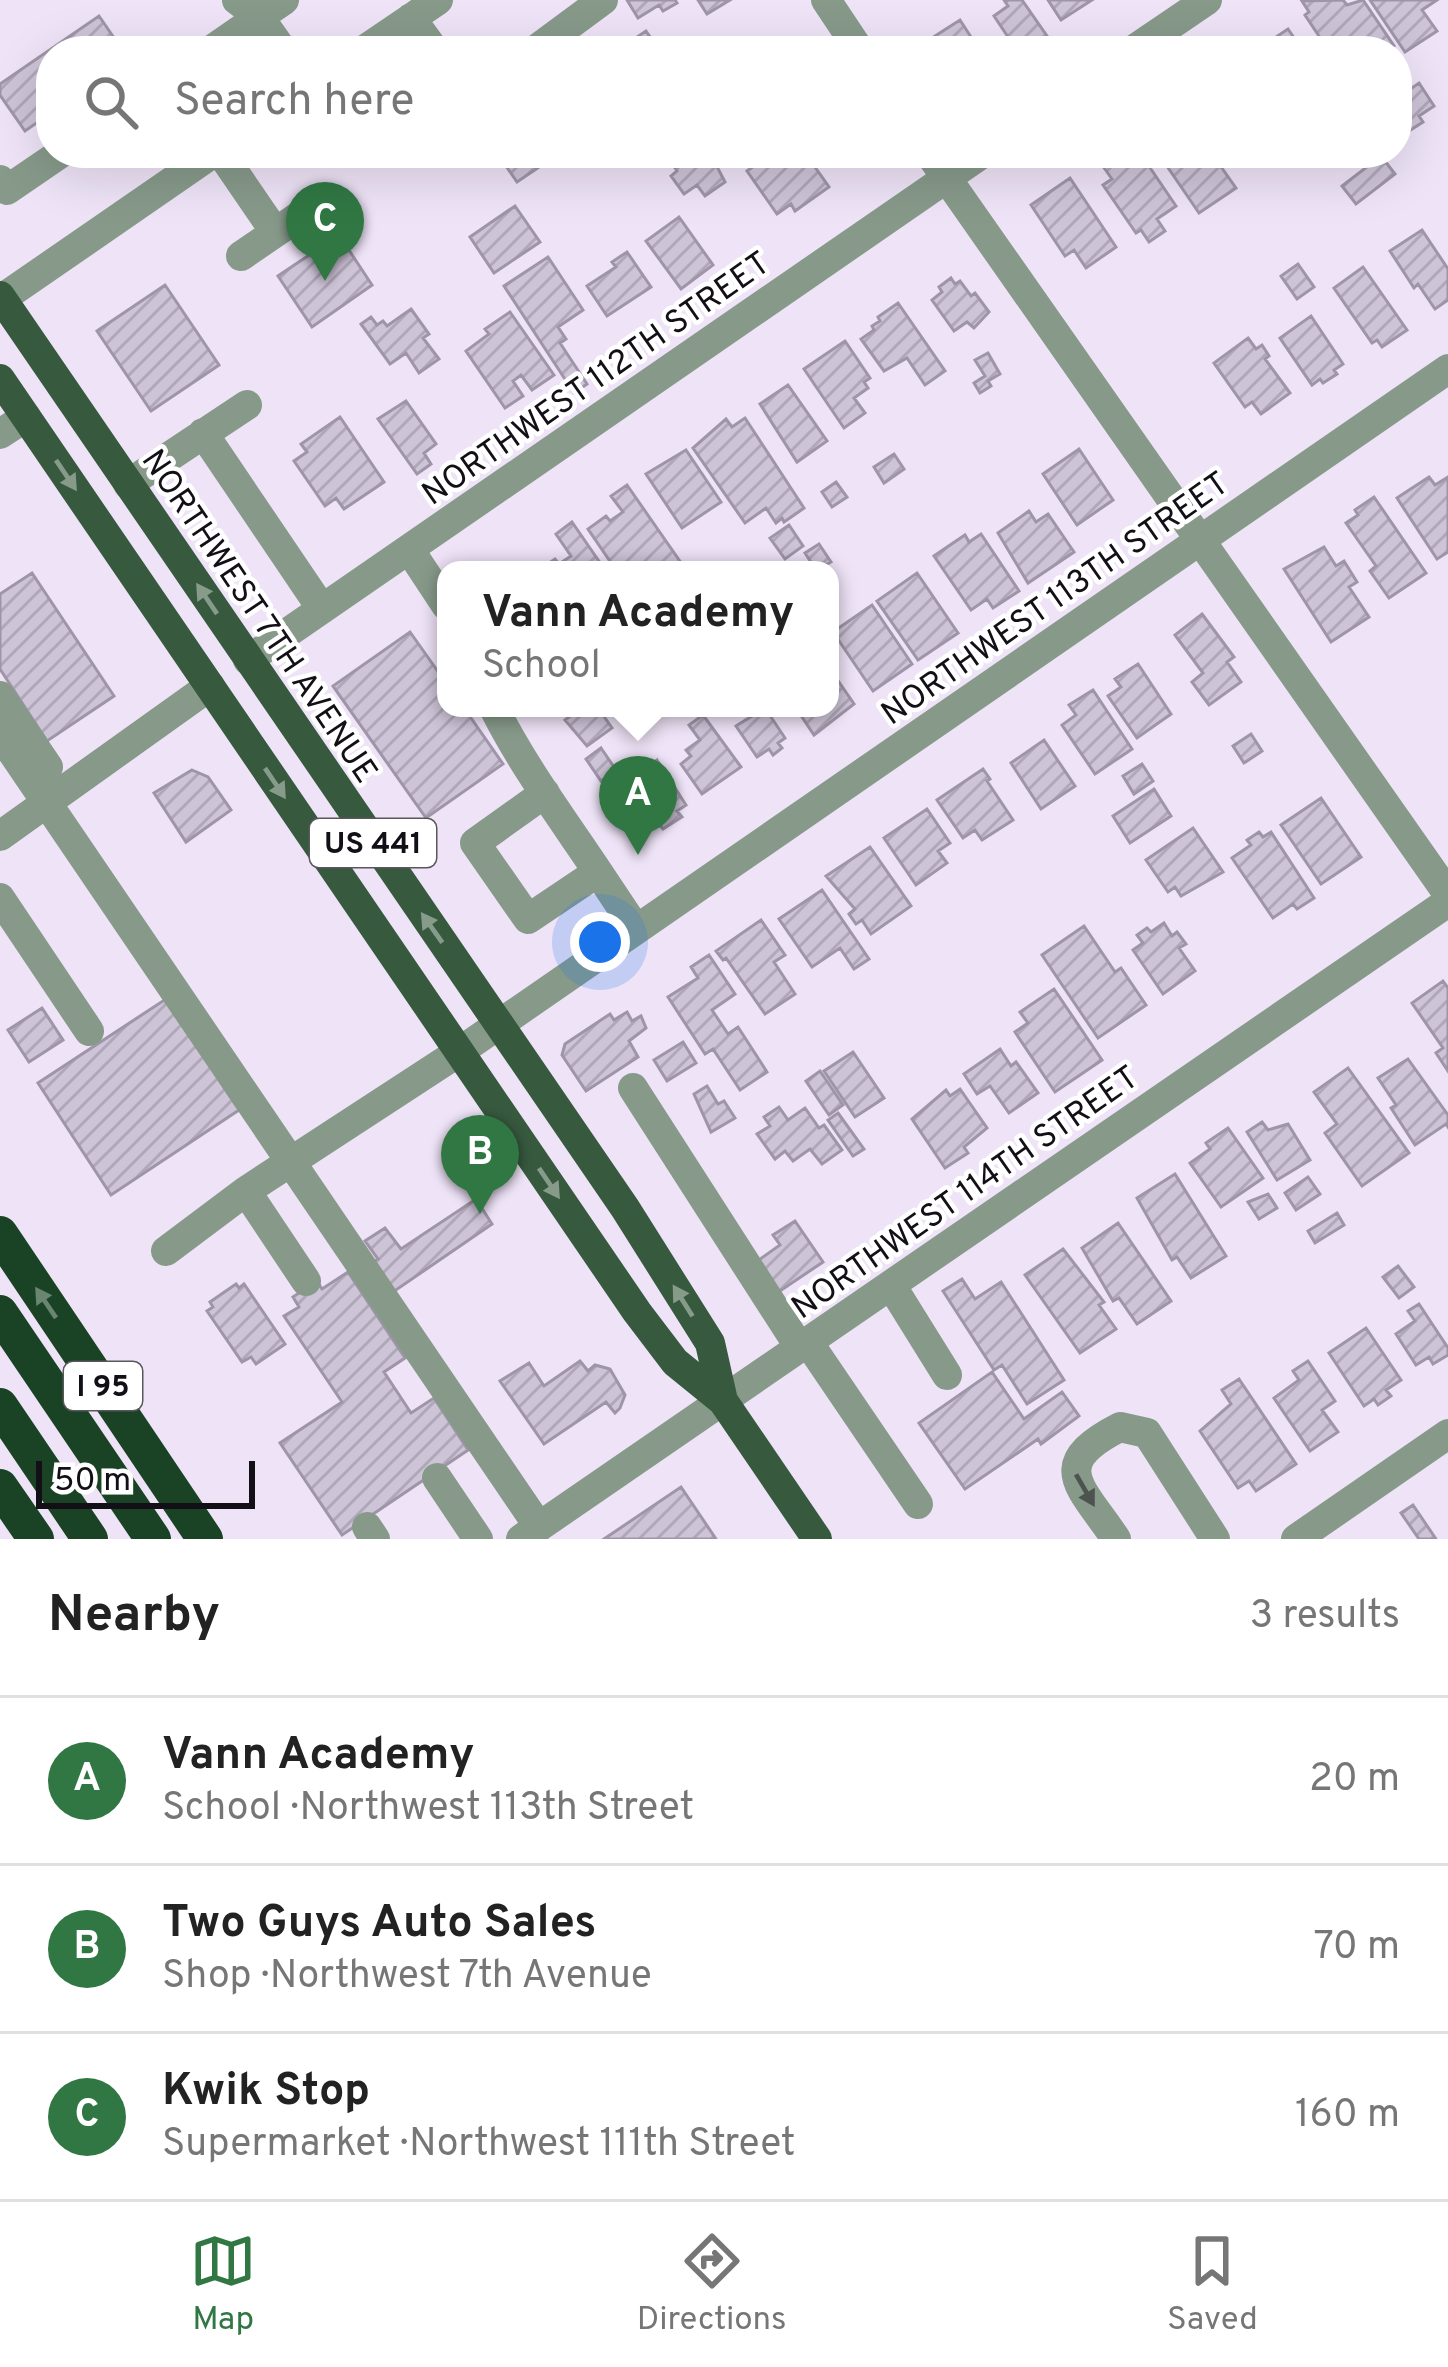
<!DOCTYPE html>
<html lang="en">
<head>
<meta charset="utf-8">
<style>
  body { margin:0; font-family:Overpass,sans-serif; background:#f6f6f6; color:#222 }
  .scale { position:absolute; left:36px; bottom:30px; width:219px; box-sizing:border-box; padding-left:12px; border:6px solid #130f16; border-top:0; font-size:33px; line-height:42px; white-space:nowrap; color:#130f16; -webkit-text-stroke:9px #fff; paint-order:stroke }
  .you { position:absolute; left:600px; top:942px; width:42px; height:42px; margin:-30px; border:9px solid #fff; border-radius:50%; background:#1a73e8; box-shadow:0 0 0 18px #1a73e833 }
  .badge { display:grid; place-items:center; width:78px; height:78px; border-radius:50%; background:#307743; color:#fff; font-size:39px; font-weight:700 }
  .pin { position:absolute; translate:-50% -99px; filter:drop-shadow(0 3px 6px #0008) }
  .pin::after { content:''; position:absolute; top:63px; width:42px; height:36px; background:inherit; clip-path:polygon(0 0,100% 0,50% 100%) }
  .popup { position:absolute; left:437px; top:561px; width:402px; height:156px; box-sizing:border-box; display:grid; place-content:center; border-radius:24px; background:#fff; filter:drop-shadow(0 3px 9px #0005); font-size:39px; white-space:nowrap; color:#767676 }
  .popup b { font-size:45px; color:#222 }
  .popup::after { content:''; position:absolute; left:50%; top:100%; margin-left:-24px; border:24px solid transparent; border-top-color:#fff }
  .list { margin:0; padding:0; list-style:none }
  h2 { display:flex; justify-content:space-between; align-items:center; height:156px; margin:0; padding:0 48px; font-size:51px }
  h2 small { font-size:39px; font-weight:400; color:#767676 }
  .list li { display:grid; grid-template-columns:78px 1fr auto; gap:36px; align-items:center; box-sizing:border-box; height:168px; padding:0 48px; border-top:3px solid #e0e0e0 }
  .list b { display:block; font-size:45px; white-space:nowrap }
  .list p { margin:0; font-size:39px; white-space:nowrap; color:#767676 }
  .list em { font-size:39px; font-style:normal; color:#767676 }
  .icon { flex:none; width:66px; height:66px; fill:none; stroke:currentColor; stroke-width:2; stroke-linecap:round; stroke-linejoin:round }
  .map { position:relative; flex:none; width:1448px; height:1539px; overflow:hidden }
  .search { position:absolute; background:#fff; box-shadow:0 12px 48px #0002; left:36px; right:36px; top:36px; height:132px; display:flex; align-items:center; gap:30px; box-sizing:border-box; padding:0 42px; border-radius:48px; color:#767676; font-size:45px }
  .sheet { height:660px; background:#fff }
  nav { display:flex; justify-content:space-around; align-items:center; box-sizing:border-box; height:168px; border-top:3px solid #e0e0e0; background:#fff; font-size:33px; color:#767676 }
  nav a { display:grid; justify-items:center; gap:6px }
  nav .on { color:#307743 }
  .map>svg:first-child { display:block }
  .building { fill:url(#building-hatch); stroke:#9f95a8; stroke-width:3 }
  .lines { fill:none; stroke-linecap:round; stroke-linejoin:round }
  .minor { stroke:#879a8a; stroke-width:30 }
  .major { stroke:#37593e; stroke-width:30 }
  .highway { stroke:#194324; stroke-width:36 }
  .oneway { fill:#879b8b }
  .oneway2 { fill:#6a8571 }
  .oneway3 { fill:#4d5450 }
  .labels { text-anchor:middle; stroke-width:9; stroke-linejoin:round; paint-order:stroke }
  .shield { fill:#fff; stroke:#5a575c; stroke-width:3 }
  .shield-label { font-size:30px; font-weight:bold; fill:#130f16 }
  .street-label { font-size:33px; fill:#130f16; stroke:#fff }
</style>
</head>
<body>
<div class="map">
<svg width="1448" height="1539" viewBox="0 0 1448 1539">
  <defs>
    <pattern id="building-hatch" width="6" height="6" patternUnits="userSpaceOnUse" patternTransform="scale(3)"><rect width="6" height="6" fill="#cec4d8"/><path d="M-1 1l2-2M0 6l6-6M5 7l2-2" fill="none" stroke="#b0a7b9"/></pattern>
  </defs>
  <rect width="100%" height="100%" fill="#eee3f7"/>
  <path class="building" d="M627,0h48l2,3 -14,8 -4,-6 -21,13z
    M698,0h32l-23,14z
    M1004,0h18l27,39 -17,12 -8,-12 -10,7 -20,-30 14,-10z
    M1048,0h44l-31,20z
    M1343,0l4,5 16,-5 31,46 -7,5h-58l-24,-36 4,-3 -7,-11z
    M1370,0h67l-15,10 15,21 -32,21z
    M99,16l24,35h-72v62l-26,18 -25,-36v-11z
    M960,20l20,31h-40l-8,-13z
    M1288,29l15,22h-34l6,-4 -5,-6z
    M646,31l14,20h-44z
    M1419,83l15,23 -15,10 4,6 -22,14 -4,-5v-37l2,3z
    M497,153h63l-43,29z
    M665,153h45l15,29 -20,14 -8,-11 -13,9 -13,-18 6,-5z
    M773,153h32l24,34 -34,24 -4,-7 -14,10 -30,-43z
    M1105,153h35l36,53 -19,13 8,12 -16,11 -8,-12 -5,3 -33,-48 9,-6 -15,-21z
    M1158,153h64l2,3 -7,5 19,27 -37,25z
    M1381,156l14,18 -39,30 -14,-18z
    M1070,178l46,69 -30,21 -12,-18 -9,6 -34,-51z
    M515,206l25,36 -46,31 -24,-36z
    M679,217l34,48 -32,24 -35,-48z
    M1422,230l26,39v31l-13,9 -17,-25 -4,4 -24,-37z
    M339,235l33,50 -60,42 -34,-51z
    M627,252l24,35 -44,29 -20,-30 29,-19 -4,-5z
    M548,257l35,53 -25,17 8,12 -6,4 27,41 -13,9 -70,-107z
    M1298,264l16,23 -17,12 -16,-23z
    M1363,267l44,63 -25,17 -5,-7 -5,3 -38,-55z
    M951,278l4,6 5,-3 11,15 4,-3 14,19 -15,16 -7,-6 -13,9 -22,-31 10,-8 -3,-5z
    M165,285l54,80 -68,46 -54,-80z
    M898,303l47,68 -20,14 -18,-27 -23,13 -23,-32 13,-9 -2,-4 8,-5 -2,-4z
    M411,309l18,25 -6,4 16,21 -20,14 -13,-20 -16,11 -29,-40 10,-7 6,8 6,-4 4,5z
    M510,312l44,63 -22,15 -11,-15 -8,6 10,15 -18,12 -39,-57 23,-17 -4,-5z
    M1311,316l32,48 -9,6 3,4 -14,9 -3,-4 -8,6 -32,-47z
    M1248,338l8,11 6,-4 7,11 -4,3 25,34 -29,21 -9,-12 -7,5 -31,-44z
    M845,341l25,37 -6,4 4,6 -14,10 11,15 -21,15 -40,-59z
    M988,353l12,21 -12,7 3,5 -11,7 -6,-10 11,-7 -10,-16z
    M788,385l39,56 -30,21 -37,-58z
    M406,401l30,43 -12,9 7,11 -14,10 -39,-55z
    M340,417l44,65 -40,27 -8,-11 -11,8 -31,-45 13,-9 -6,-8z
    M745,418l59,90 -20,14 -2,-4 -6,5 -10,-15 -21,15 -52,-75 33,-29 6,8z
    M1079,449l34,51 -36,25 -34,-51z
    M686,450l35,52 -39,26 -36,-54z
    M894,454l10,15 -20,14 -10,-16z
    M1429,477l6,8 13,-8v75l-11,7 -40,-61z
    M836,482l11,15 -15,10 -10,-15z
    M627,485l59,85h-49l-3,-4 -18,4 -28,-41 18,-13 4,5 13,-9 -12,-16z
    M1374,497l52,76 -37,25 -19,-27 6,-5 -30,-43 12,-8 -3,-5z
    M1029,511l7,11 12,-8 26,38 -46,31 -30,-50z
    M572,522l33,48h-66l16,-11 4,5 12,-8 -15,-22z
    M789,525l14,21 -18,13 -15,-21z
    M981,534l38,57 -26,17 -6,-9 -16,11 -37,-54 31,-21 4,7z
    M819,544l12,18 -15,8 -11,-17z
    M1324,547l12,19 8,-5 13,21 -8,5 20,30 -38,25 -47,-73z
    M32,573l82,123 -67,45 -47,-72v-75z
    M917,573l41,60 -40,27 -41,-59z
    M872,605l40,59 -39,27 -40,-59z
    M1202,614l32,43 -7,5 14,20 -32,23 -17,-23 11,-9 -28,-38z
    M410,632l36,51v25h18l39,56 -77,54 -93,-132z
    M1138,664l33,50 -34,24 -29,-42 13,-9 -6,-8z
    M830,669l24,35 -40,31 -18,-27h34z
    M1093,690l39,59 -37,25 -33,-49 14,-10 -7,-10z
    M581,708h17l14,20 -25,18 -22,-26z
    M765,708l20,30 -7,5 4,5 -9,7 -4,-6 -12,8 -21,-31z
    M703,715l38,52 -39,27 -21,-30 10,-8 -5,-6 14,-10 -11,-15z
    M1251,734l11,17 -18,12 -11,-17z
    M1044,740l31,46 -34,23 -30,-46z
    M601,748l15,22 -15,11 -15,-22z
    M657,760l29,45 -9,6 5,6 -19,12 -4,-5 -12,8 -28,-41z
    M1142,764l11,17 -19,13 -11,-18z
    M983,769l7,10 -3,2 26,39 -31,20 -7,-10 -12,8 -26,-38z
    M192,770l16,7 23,33 -45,32 -32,-49z
    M1154,789l17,27 -41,27 -17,-27z
    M1321,798l40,59 -40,27 -40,-59z
    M927,809l23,34 -12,8 9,12 -31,22 -32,-47z
    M1193,828l30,44 -42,24 -6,-9 -7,5 -22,-32z
    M1259,832l4,5 8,-5 43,66 -17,11 -4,-5 -20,14 -41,-60 19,-13 -4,-5z
    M870,847l41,59 -40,28 -9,-14 -6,4 -7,-10 6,-5 -29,-33z
    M822,890l47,69 -15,10 -14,-21 -28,19 -33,-48z
    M761,920l24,35 -11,7 21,32 -30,20 -39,-56 -3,2 -7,-9z
    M1164,923l8,13 5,-4 9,12 -7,4 16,23 -32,23 -30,-44 10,-7 -6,-8 10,-7 4,4z
    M1084,926l31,46 6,-4 25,37 -48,33 -56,-83z
    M709,955l26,39 -23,16 16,24 10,-7 29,45 -27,18 -27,-41 -8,5 -37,-57 30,-19 -7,-11z
    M1443,981l5,7v83l-12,-18 7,-5 -31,-45z
    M1054,989l48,71 -47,32 -40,-60 13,-9 -8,-11z
    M166,999l73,111 -128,85 -73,-112z
    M42,1008l21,32 -34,22 -21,-32z
    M627,1012l5,9 9,-5 5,12 -17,13 9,16 -52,34 -24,-36 3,-11 45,-30 4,6z
    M683,1042l13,21 -29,18 -13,-21z
    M1000,1049l11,17 5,-4 22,31 -29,20 -19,-27 -13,8 -13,-20z
    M853,1052l31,46 -29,19 -31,-46z
    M1408,1059l40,56v12l-2,-3 -31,21 -24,-37 5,-3 -18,-27z
    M1348,1068l61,85 -47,33 -37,-53 12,-9 -23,-32z
    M820,1071l23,34 -14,10 -23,-34z
    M707,1086l11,18 6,-3 11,17 -24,14 -17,-38z
    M960,1089l27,39 -23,19 4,6 -23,15 -33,-49 34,-29 4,6z
    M779,1107l9,13 17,-12 14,20 5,-3 18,25 -20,14 -12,-15 -17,12 -8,-10 -10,8 -18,-25 13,-8 -6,-9z
    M838,1113l26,36 -11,7 -25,-36z
    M1262,1122l6,8 20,-6 22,36 -33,20 -30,-48z
    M1228,1128l35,50 -42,29 -31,-44 20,-14 -4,-6z
    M1175,1174l51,82 -35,22 -14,-21 -5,3 -35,-62z
    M1308,1177l12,17 -24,16 -11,-17z
    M1268,1194l9,14 -18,11 -11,-17z
    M476,1199l16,25 -99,68 -21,-30 6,-3 -13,-18 20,-13 16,21z
    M1337,1213l7,12 -29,18 -7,-12z
    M795,1221l28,41 -46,31 -21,-31 24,-17 -7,-10z
    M1118,1223l53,78 -34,23 -18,-26 -6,3 -31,-53z
    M1063,1249l41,53 -5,3 17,24 -36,24 -55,-78z
    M1398,1266l16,21 -15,11 -16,-21z
    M348,1272l57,86 -21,14 27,41 23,-15 34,52 -126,85 -62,-92 62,-41 -58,-86 15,-9 -6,-10 24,-16 5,8z
    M962,1279l13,20 26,-17 63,98 -37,24 -25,-39 -8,5 -51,-79z
    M236,1284l3,4 5,-4 41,60 -29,20 -5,-7 -9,5 -35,-51 6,-4 -3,-5z
    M1419,1304l29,44v7l-15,9 -4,-7 -13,8 -20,-31 19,-13 -7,-10z
    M1366,1328l35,52 -15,10 5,6 -13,9 -4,-6 -10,7 -35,-53z
    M580,1361l8,10 7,-6 15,4 15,26 -5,13 -5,5 -9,-11 -62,42 -44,-63 29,-18 15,23z
    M1308,1361l27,40 -13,9 16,22 -28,19 -36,-53 25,-18 -6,-9z
    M992,1372l32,47 38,-27 17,24 -38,28 -3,-5 -73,50 -46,-66z
    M1239,1379l57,85 -40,27 -7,-10 -11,7 -38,-57 31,-27 -9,-14z
    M681,1487l35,52h-112z
    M1413,1505l23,34h-17l-18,-26z"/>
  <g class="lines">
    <path class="minor" d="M826,0l34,51
      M411,18l24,33
      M210,51l49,-34 -22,-17
      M283,51l-24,-34 25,-17
      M363,51l75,-51
      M534,51l69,-51
      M1132,51l75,-51
      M221,153l54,79
      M929,153l519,741
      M0,180l7,10 54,-37
      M241,256l73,-50
      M0,300l213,-147
      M203,433l119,176
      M0,434l26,-17
      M128,484l119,-79
      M409,549l37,56
      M248,660l735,-507
      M0,696l48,71
      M494,708c29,58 68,110 104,164l-70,47 -53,-76 70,-50
      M0,734l539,793
      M0,836l210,-150
      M598,872l38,57
      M0,898l89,133
      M633,1088l167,260
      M246,1191l60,90
      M166,1251l80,-60 213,-139 989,-683
      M891,1285l56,90
      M808,1342l110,162
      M437,1478l41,61
      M367,1527l8,12
      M521,1539l927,-637
      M1116,1539c-35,-53 -70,-74 4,-112l27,6 68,106
      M1296,1539l152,-105"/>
    <path class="major" d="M0,296l625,912 85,135 13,58
      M0,379l637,933 38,50 48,39 94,138"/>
    <path class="highway" d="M0,1234l205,305
      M0,1313l153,226
      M0,1406l90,133
      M0,1487l36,52"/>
  </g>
  <defs><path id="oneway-solid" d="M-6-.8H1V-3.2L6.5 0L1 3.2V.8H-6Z" transform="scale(3)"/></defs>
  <g class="oneway">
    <use href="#oneway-solid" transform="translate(66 475) rotate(56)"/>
    <use href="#oneway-solid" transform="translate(207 599) rotate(-124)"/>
    <use href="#oneway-solid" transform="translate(275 783) rotate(56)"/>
    <use href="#oneway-solid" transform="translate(432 928) rotate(-125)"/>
    <use href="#oneway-solid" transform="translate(549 1183) rotate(56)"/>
    <use href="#oneway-solid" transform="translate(683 1301) rotate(-122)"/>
  </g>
  <use class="oneway2" href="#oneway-solid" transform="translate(46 1303) rotate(-124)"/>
  <use class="oneway3" href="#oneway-solid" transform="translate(1085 1490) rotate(60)"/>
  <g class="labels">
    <g class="shield">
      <rect x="310" y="819" width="126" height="48" rx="9"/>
      <rect x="64" y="1362" width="78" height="48" rx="9"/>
    </g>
    <g class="shield-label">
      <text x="373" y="853">US 441</text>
      <text x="103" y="1396">I 95</text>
    </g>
    <g class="street-label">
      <text transform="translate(595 377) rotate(-35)" y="12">NORTHWEST 112TH STREET</text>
      <text transform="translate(1054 597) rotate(-35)" y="12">NORTHWEST 113TH STREET</text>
      <text transform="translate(261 615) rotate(56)" y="12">NORTHWEST 7TH AVENUE</text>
      <text transform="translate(964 1191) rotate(-35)" y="12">NORTHWEST 114TH STREET</text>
    </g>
  </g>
</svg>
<div class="scale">50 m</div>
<div class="you"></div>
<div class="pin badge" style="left:638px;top:855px">A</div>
<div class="popup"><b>Vann Academy</b>School</div>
<div class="pin badge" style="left:480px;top:1214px">B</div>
<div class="pin badge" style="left:325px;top:281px">C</div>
<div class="search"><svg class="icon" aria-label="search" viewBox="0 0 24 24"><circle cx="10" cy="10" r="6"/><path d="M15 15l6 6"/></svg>Search here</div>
</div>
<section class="sheet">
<h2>Nearby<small>3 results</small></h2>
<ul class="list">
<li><span class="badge">A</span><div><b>Vann Academy</b><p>School · Northwest 113th Street</p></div><em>20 m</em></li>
<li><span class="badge">B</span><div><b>Two Guys Auto Sales</b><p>Shop · Northwest 7th Avenue</p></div><em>70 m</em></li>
<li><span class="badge">C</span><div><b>Kwik Stop</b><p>Supermarket · Northwest 111th Street</p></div><em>160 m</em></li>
</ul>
</section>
<nav>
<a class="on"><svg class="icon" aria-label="map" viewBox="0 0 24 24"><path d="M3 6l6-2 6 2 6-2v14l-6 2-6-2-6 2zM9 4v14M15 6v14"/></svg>Map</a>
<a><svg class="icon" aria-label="directions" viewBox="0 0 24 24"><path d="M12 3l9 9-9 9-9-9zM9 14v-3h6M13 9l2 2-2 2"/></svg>Directions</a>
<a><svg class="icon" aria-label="saved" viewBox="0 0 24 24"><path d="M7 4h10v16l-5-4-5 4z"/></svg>Saved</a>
</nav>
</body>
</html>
